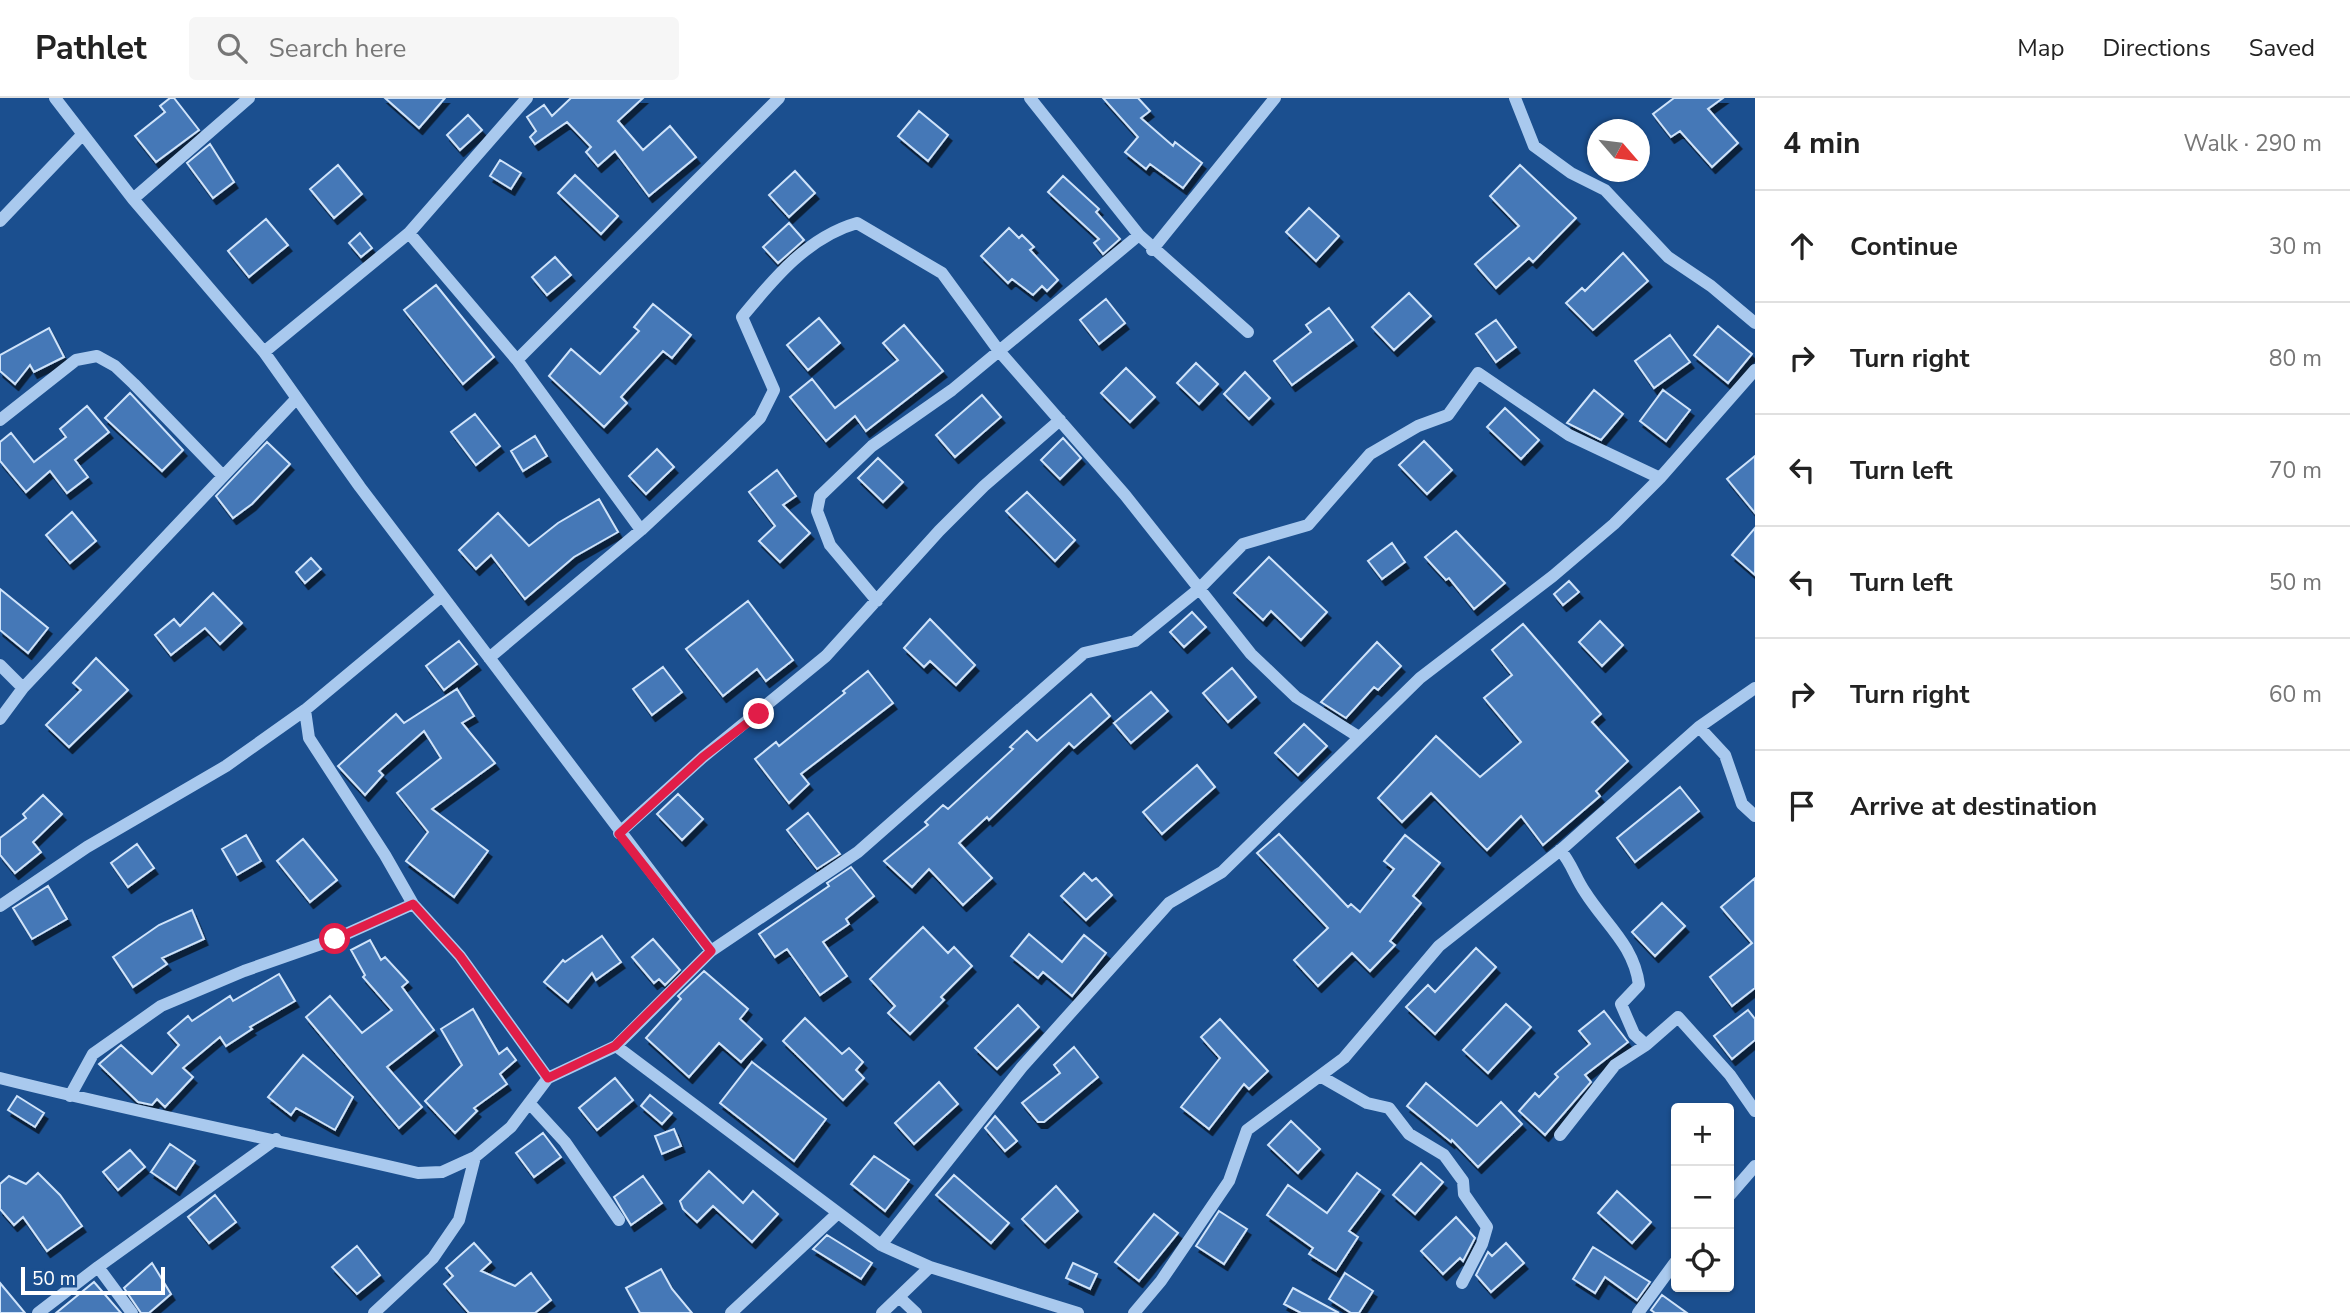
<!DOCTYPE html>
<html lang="en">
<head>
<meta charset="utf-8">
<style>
  body { margin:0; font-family:"Nunito Sans",sans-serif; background:#f6f6f6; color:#222 }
  .controls { position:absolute; right:21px; bottom:21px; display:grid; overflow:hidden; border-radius:7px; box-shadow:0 2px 5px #0004 }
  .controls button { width:63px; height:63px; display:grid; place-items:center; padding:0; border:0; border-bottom:2px solid #e0e0e0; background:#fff; color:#222; font:35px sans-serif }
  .compass { position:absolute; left:1587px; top:21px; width:63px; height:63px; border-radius:50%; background:#fff; box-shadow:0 2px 5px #0004; rotate:118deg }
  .scale { position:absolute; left:21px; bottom:18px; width:144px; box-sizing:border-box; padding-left:7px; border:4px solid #fff; border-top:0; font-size:19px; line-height:24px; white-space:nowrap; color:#fff; -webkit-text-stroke:5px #1b4f8f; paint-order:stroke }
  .stop { position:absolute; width:21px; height:21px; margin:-16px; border:5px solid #e11d48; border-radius:50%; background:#fff }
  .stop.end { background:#e11d48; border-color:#fff; box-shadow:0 2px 7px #0008 }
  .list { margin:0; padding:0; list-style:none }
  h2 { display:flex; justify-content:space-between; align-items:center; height:91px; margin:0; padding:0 28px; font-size:30px }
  h2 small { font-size:23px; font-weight:400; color:#767676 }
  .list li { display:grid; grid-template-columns:46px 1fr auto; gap:21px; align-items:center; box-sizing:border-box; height:112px; padding:0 28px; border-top:2px solid #e0e0e0 }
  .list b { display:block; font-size:26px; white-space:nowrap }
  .list em { font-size:23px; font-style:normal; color:#767676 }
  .icon { flex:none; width:38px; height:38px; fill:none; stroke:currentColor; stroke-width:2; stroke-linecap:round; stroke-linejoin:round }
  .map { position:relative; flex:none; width:1755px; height:1215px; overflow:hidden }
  header { display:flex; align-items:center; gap:42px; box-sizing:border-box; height:98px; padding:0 35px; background:#fff; border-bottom:2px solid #e0e0e0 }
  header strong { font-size:33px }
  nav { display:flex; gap:38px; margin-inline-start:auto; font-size:24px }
  .search { width:490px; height:63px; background:#f6f6f6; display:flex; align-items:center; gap:18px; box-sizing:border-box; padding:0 24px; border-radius:7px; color:#767676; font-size:26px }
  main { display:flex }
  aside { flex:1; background:#fff }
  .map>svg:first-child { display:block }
  .building { fill:#4478b7; stroke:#cfe3fa; stroke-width:2; filter:url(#shadow) }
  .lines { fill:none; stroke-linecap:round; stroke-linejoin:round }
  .minor { stroke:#a9c9ee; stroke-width:12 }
  .route { stroke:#e11d48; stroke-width:9 }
</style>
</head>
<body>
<header>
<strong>Pathlet</strong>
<div class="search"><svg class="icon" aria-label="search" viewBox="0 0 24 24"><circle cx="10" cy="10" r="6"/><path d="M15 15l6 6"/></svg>Search here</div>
<nav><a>Map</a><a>Directions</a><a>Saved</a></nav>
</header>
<main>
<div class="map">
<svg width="1755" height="1215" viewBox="0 0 1755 1215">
  <defs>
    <filter id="shadow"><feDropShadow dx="3.5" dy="6" stdDeviation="0" flood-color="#0009"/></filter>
  </defs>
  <rect width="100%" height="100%" fill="#1b4f8f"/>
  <path class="building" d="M170,0h4l25,32 -43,32 -21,-26 30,-24 -5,-6z
    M385,0h60l-26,30z
    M571,0h72l-25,23 25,29 27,-24 26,31 -47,39 -34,-45 -17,15 -12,-14 5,-5 -24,-25 -32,22 -5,-7 6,-6 -9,-14 17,-12 8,11z
    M1103,0h35l12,13 -9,7 32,28 2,-4 27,21 -19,25 -33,-24 -4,5 -21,-17 13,-15z
    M1674,0h49l-15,11 30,34 -26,24 -32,-36 -9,6 -18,-23z
    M919,13l29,24 -20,26 -30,-25z
    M468,17l14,15 -22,20 -13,-15z
    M210,46l24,38 -21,16 -26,-35z
    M500,62l21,13 -10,16 -21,-13z
    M338,67l24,29 -28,24 -24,-29z
    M1520,67l56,53 -43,44 -4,-4 -33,30 -21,-24 44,-38 -29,-30z
    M795,73l20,22 -26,24 -20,-22z
    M575,77l43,41 -17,18 -43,-41z
    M1063,78l36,33 -3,3 24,27 -17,15 -9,-11 5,-4 -51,-47z
    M1309,110l30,28 -23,25 -30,-29z
    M266,121l22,26 -39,32 -21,-26z
    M789,125l15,17 -26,23 -15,-16z
    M1009,130l10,10 3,-3 12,12 -4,3 28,30 -11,11 -5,-5 -9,9 -21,-16 -4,4 -27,-27z
    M360,135l12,15 -11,9 -12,-14z
    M1623,155l25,28 -55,49 -27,-27 16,-15 3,3z
    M555,159l16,18 -24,20 -15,-18z
    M436,187l58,72 -31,27 -59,-74z
    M1409,195l22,23 -37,34 -22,-23z
    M1106,201l19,24 -26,21 -19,-24z
    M653,206l38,31 -19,23 -9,-7 -42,46 6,6 -23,24 -55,-51 22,-27 29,25 39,-43 -5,-4z
    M1329,210l24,32 -61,45 -18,-24 37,-29 -5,-7z
    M819,220l21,25 -32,27 -21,-25z
    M1496,222l20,27 -20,15 -20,-28z
    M904,227l39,46 -77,60 -11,-15 -29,25 -36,-44 22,-18 23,29 63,-48 -15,-17z
    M1718,228l34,28 -24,29 -34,-28z
    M49,230l15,29 -30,15 -4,-7 -15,19 -15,-13v-16z
    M1670,237l20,27 -36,26 -19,-27z
    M1196,265l22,21 -19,20 -22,-21z
    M1126,270l29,29 -25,25 -29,-29z
    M1245,274l25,26 -21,21 -25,-25z
    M1594,292l29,24 -22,26 -34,-17z
    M1663,292l27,20 -24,31 -26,-20z
    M130,295l53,57 -21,21 -57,-53z
    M982,297l19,22 -46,40 -19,-22z
    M87,308l22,26 -34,28 13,17 -21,16 -17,-22 -24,21 -26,-31v-19l11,-9 23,29 32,-25 -6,-8z
    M1505,310l34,32 -18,19 -34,-32z
    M475,316l25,32 -24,19 -25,-33z
    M535,338l12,20 -24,15 -12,-20z
    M1063,340l18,20 -21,21 -19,-19z
    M1424,343l28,29 -25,24 -28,-29z
    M267,344l23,22 -38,40 -19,14 -17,-22z
    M657,351l17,18 -28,27 -17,-18z
    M1755,358v57l-28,-34z
    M878,360l25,24 -20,20 -25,-24z
    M777,372l19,26 -13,9 27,28 -30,29 -21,-21 16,-15 -26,-34z
    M1027,394l48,48 -20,21 -49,-50z
    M599,401l19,33 -44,25 -49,42 -34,-44 -15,14 -17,-19 39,-37 31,33 29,-23z
    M72,414l24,29 -26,22 -24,-28z
    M1755,430v47l-23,-20z
    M1456,433l49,52 -31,26 -25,-31 -3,2 -21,-23z
    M1392,445l13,19 -23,17 -14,-18z
    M1269,459l58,55 -26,28 -30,-29 -8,9 -29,-27z
    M311,460l10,11 -16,14 -9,-11z
    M1569,483l10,11 -16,13 -9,-11z
    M0,491l48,39 -20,25 -28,-23z
    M213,495l29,30 -22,21 -15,-16 -34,27 -16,-20 19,-16 6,7z
    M748,503l45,59 -27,21 -9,-12 -34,27 -37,-47z
    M1192,514l14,15 -22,20 -14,-15z
    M930,521l45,46 -19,20 -26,-24 -6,6 -20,-19z
    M1600,523l23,24 -21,21 -23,-24z
    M1523,526l78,90 -9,8 36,39 -32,30 4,5 -57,49 -22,-29 -34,34 -56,-57 -29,29 -24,-24 58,-62 44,41 41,-35 -37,-44 28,-23 -20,-25z
    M459,543l18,23 -33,26 -18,-24z
    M1377,544l24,24 -23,24 -4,-3 -28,31 -25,-16z
    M96,560l32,32 -59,57 -23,-22 35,-35 -8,-7z
    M663,569l19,25 -30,23 -19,-26z
    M1232,570l24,29 -28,25 -25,-29z
    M868,573l25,32 -92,71 8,10 -20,19 -34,-44 21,-17 3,4 66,-53 -2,-2z
    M457,591l17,27 -12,7 33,40 -63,46 56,42 -34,46 -48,-36 22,-29 -31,-39 44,-35 -17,-27 -45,40 4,4 -18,20 -27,-29 58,-52 8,9z
    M1151,594l17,19 -37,32 -17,-20z
    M1091,596l19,22 -36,32 -5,-5 -80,77 -2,-3 -28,26 33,35 -29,27 -34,-36 -17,18 -28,-26 44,-36 -3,-3 18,-17 5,4 65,-60 -3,-2 17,-16 10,10z
    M1304,626l23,22 -29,29 -23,-22z
    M1197,667l18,22 -53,47 -19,-22z
    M1680,689l19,24 -64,51 -18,-24z
    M678,696l25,25 -21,21 -25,-26z
    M43,697l19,19 -29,28 8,10 -26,21 -15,-18v-17l26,-20 -3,-4z
    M808,715l32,41 -23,15 -30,-39z
    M1279,736l69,73 3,-3 9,8 34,-43 -10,-8 21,-26 35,28 -27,33 8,7 -31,38 5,4 -25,26 -18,-18 -34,33 -24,-26 34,-32 -71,-75z
    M246,737l15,26 -24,14 -15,-26z
    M303,741l34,41 -27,22 -33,-41z
    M137,746l17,24 -26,19 -17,-24z
    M851,769l23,29 -28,23 3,5 -26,18 24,34 -27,19 -33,-46 -12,8 -16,-23 70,-48 -2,-3z
    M1084,775l8,8 4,-3 16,17 -26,25 -25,-24z
    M1755,780v110l-23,18 -22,-29 42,-34 -31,-36z
    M48,788l19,33 -35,20 -19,-31z
    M1662,805l23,23 -30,30 -23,-24z
    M192,812l12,29 -42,19 5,6 -34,23 -20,-30 46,-32z
    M923,829l25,26 6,-6 18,19 -31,31 3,3 -34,34 -22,-21 7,-7 -25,-27z
    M1029,836l33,28 22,-27 22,18 -34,43 -29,-24 -5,6 -27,-22z
    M602,838l19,26 -25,18 -4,-7 -24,29 -24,-20 19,-22 2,2z
    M653,841l27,31 -15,15 -6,-6 -5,4 -22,-26z
    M370,842l11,20 4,-3 23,25 -6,5 32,43 -47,37 35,40 -23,21 -93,-111 24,-21 32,37 30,-23 -29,-33 2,-2 -14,-25z
    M1476,850l20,19 -61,67 -29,-27 22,-22 7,7z
    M704,873l44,38 -8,10 22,20 -21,23 -22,-19 -30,34 -43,-39 35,-39 -3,-3z
    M279,876l16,27 -45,26 2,2 -26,17 -6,-9 -37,31 10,9 -28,30 -8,-8 -5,6 -14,-3 -39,-38 22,-19 31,29 27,-29 -11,-12 20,-17 4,5 38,-25 3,5z
    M1506,906l25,23 -43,46 -25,-23z
    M1018,907l21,22 -42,42 -22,-21z
    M473,911l26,45 8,-6 9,12 -16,14 7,10 -33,24 3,3 -22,22 -30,-32 37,-36 -21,-36z
    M1748,912l7,9v21l-23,19 -18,-23z
    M1604,913l24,31 -43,33 6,7 -46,53 -26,-24 16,-18 4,4 19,-20 -3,-3 35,-30 -11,-13z
    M805,920l37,36 7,-6 14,14 -7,8 8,8 -21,22 -60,-59z
    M1220,921l48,52 -19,18 -5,-5 -35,45 -28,-22 39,-49 -19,-21z
    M1074,949l24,30 -54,45h-6l-16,-19 38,-30 -6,-8z
    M303,957l50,42 -18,33 -39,-22 -5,7 -23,-18z
    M752,964l74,57 -32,42 -74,-58z
    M615,980l18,22 -36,30 -18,-22z
    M939,984l19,22 -44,40 -19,-21z
    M1426,985l51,43 24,-24 21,22 -44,43 -26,-27 -1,2 -44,-36z
    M650,997l22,18 -10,11 -21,-18z
    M17,998l27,17 -9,14 -27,-17z
    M995,1018l22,25 -12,10 -20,-23z
    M1291,1023l29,28 -22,24 -30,-28z
    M674,1031l7,17 -19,8 -7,-18z
    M543,1035l18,24 -27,20 -18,-24z
    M170,1046l25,17 -19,28 -25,-17z
    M130,1052l15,17 -27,23 -15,-18z
    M874,1058l35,24 -24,31 -34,-27z
    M1421,1065l22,19 -28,32 -22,-19z
    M709,1073l34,32 10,-12 25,23 -26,28 -39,-36 -16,16 -14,-13 -3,-8z
    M38,1075l22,22 22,31 -35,25 -24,-34 -9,8 -14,-16v-25l9,-8 17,8z
    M1357,1075l23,17 -31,41 9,6 -22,34 -27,-17 4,-6 -46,-33 21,-30 39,28z
    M954,1077l55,48 -18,20 -55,-48z
    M643,1078l19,27 -31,22 -17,-28z
    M1056,1088l22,25 -33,31 -23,-23z
    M1617,1093l34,31 -19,21 -34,-30z
    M215,1097l21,27 -27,21 -21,-26z
    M1219,1113l28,18 -23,35 -28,-18z
    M1154,1116l24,19 -39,48 -24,-19z
    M1456,1119l19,21 -12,23 -3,-3 -17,16 -22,-23z
    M827,1137l45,28 -11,16 -48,-30z
    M474,1145l17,19 -10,9 34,15 16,-13 20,27 -16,13h-66l-25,-29 9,-8 -7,-8z
    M1506,1145l18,20 -33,29 -15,-17 12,-23 4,4z
    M357,1148l23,29 -23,19 -25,-27z
    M1593,1149l57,35 -13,18 -32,-23 -10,16 -22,-14z
    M152,1165l19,31 -22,19h-8l-17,-25z
    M1073,1165l24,11 -7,15 -24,-11z
    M661,1171l11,20 20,24h-52l-14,-25z
    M1345,1175l28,18 -14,22h-8l-22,-14z
    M94,1184l27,31h-65z
    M0,1185l25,30h-25z
    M1293,1190l46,25h-38l-17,-9z
    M1662,1197l25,18h-32l-4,-3z"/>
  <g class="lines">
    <path class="minor" d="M55,0l78,101 131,153 96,135 351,464
      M1030,0l109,137
      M1515,0l19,48 37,27 34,17 63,67 43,29 44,37
      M133,101l116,-101
      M0,123l83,-87
      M409,135l108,127 124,170
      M1152,152l123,-152
      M264,254l145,-119 118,-135
      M517,262l262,-262
      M0,322l76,-60 21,-4 18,10 19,18 89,92
      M877,503l-47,-56 -13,-34 3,-15 52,-50 80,-56 187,-155 109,97
      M489,560l152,-128 89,-83 30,-29 14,-28 -32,-73c32,-39 66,-80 115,-94l85,50 57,78 126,144 126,159 45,43 63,40
      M0,567l23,23
      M305,612l4,28 76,117 28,49 47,52 88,122
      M0,621l23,-31 274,-290
      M1699,629l26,28 17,49 13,12
      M619,735l84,-76 123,-101 113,-125 45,-45 76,-66
      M1560,752c12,13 15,28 25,42 20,32 49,53 54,93l-18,19 13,30 12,11 32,-28 52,58 25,36
      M0,808l87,-59 139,-81 79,-56 137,-114
      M616,948l265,199 49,22 148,46
      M1320,978l47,27 22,5 20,26 35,21 19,26 1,13 23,33 -5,17 -20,39
      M0,980c139,35 279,62 418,95l24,-1 33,-15 36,-30 37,-49 68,-32 95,-95 147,-99 226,-199 51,-12 64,-52 44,-45 65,-19 62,-71 48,-28 30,-11 30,-42 91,62 91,43
      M70,998l23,-42 68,-48 83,-35 91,-32 78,-35
      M531,1007l34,37 54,78
      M1560,1037l55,-70 31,-20
      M1729,1098l26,-30
      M881,1147l141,-178 147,-164 53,-31 198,-194 133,-102 61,-52 46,-46 95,-108
      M899,1199l17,16
      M38,1215l60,-46
      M132,1215l-34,-46 178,-128
      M374,1215l59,-55 26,-38 16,-63
      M731,1215l107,-100
      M882,1215l48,-46
      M1134,1215l27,-32 68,-100 18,-51 97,-72 95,-112 124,-98 136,-121 56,-39
      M1638,1215l38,-52"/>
  </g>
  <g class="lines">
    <path class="route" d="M335,841l78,-35 47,52 88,122 67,-32 96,-95 -92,-117 84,-77 56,-43"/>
  </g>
</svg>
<div class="controls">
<button>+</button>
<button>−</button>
<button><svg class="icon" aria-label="locate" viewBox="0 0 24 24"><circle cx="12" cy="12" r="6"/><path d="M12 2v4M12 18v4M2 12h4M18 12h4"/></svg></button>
</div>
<svg class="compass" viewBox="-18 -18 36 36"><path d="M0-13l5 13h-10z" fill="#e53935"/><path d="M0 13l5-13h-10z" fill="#767676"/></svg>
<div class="scale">50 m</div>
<div class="stop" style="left:335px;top:841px"></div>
<div class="stop end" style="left:759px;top:616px"></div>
</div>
<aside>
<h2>4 min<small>Walk · 290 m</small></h2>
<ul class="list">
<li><svg class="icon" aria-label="ahead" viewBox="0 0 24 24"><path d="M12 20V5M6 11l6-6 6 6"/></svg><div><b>Continue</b></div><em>30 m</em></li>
<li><svg class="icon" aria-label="right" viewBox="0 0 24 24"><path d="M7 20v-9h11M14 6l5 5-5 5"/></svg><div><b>Turn right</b></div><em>80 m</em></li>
<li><svg class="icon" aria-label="left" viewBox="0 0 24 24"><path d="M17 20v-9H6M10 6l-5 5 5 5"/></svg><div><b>Turn left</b></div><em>70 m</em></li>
<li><svg class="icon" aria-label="left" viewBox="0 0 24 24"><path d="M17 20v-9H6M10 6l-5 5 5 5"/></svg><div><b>Turn left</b></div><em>50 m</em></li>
<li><svg class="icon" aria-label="right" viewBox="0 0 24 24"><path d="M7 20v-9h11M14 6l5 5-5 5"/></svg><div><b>Turn right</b></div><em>60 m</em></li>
<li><svg class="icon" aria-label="arrive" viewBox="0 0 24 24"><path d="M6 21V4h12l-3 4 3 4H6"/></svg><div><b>Arrive at destination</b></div></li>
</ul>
</aside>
</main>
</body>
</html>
